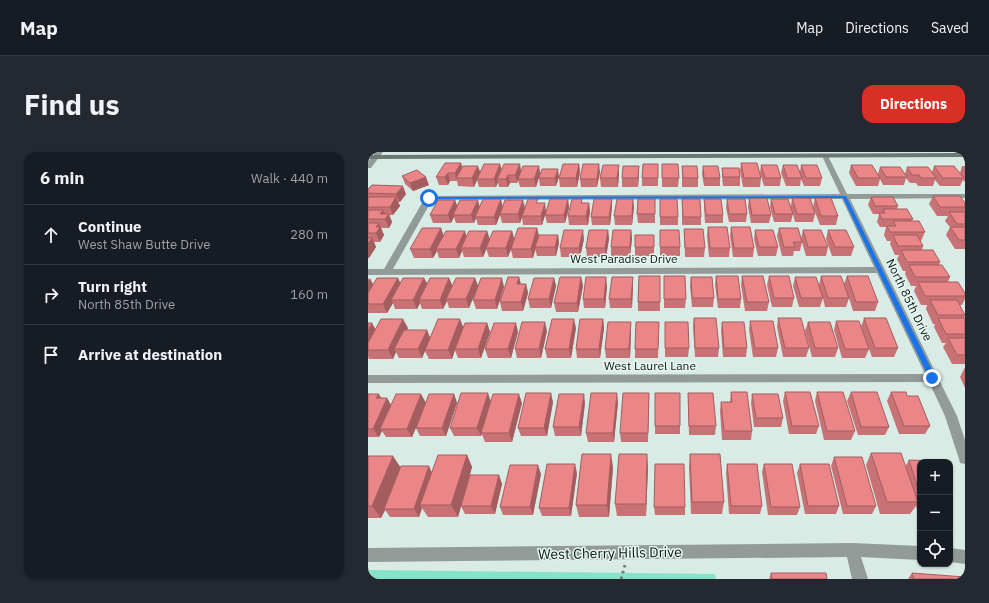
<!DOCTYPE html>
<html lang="en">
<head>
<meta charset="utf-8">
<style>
  body { margin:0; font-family:"IBM Plex Sans",sans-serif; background:#242831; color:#f1f3f6 }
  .controls { position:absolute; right:12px; bottom:12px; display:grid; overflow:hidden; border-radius:8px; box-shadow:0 1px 3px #0004 }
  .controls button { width:36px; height:36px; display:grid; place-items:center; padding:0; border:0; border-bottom:1px solid #363941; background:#171b24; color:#f1f3f6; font:20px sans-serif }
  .stop { position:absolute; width:12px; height:12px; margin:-9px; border:3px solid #1a73e8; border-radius:50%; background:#fff }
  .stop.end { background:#1a73e8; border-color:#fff; box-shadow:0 1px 4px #0008 }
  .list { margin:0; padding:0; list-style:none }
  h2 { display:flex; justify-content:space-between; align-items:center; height:52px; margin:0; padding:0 16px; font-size:17px }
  h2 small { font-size:13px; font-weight:400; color:#9ea1a6 }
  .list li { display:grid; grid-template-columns:26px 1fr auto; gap:12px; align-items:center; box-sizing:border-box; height:60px; padding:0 16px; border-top:1px solid #363941 }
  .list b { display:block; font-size:15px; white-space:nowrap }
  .list p { margin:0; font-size:13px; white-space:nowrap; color:#9ea1a6 }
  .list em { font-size:13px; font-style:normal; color:#9ea1a6 }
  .icon { flex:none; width:22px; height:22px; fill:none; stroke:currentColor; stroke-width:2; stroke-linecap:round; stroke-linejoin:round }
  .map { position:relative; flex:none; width:597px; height:427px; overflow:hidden; border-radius:12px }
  header { display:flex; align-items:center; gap:24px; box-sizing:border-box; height:56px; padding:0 20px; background:#171b24; border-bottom:1px solid #363941 }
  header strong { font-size:19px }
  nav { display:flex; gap:22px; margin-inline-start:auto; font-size:14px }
  .intro { display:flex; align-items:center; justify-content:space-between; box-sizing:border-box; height:96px; padding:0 24px }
  h1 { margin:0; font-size:28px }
  .button { padding:10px 18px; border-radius:12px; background:#d93025; color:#fff; font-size:14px; font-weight:700 }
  main { display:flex; gap:24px; padding:0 24px }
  aside { flex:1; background:#171b24; border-radius:12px; box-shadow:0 1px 3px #0004 }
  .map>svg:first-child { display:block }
  .green { fill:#84e3c8 }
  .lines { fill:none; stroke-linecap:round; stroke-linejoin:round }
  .path { stroke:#6d7a76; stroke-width:3; stroke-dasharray:2.5 3.5; stroke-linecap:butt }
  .minor { fill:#939b98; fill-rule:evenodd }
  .tertiary { fill:#939b98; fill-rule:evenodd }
  .secondary { fill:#6c7773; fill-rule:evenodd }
  .wall { fill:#c97275 }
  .shaded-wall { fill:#a45d5f }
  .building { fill:#ea8588; stroke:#a45d5f }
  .route { fill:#1a73e8 }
  .labels { text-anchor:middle; stroke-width:3; stroke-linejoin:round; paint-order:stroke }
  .street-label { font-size:12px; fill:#0f1614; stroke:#e5f8f2 }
  .near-street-label { font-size:14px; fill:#0f1614; stroke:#e5f8f2 }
</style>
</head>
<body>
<header>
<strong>Map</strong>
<nav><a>Map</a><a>Directions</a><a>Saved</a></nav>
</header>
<div class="intro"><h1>Find us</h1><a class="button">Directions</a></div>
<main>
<aside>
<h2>6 min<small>Walk · 440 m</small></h2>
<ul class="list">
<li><svg class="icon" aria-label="ahead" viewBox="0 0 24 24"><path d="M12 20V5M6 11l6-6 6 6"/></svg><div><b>Continue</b><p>West Shaw Butte Drive</p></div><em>280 m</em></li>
<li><svg class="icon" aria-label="right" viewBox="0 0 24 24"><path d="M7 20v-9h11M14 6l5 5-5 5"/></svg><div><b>Turn right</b><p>North 85th Drive</p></div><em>160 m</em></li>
<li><svg class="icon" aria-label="arrive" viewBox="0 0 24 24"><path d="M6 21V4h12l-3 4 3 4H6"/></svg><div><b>Arrive at destination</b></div></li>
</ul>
</aside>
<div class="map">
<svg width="597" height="427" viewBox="0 0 597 427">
  <rect width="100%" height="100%" fill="#d8ebe5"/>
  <path class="green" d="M0,418l347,4 1,5h-348z"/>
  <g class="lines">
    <path class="path" d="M253,427l4,-14"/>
    <path class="minor" d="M457,2l3,2 19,38h118v4l-115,1 107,217 8,24v24l-5,-1 -1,-4 -14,-43 -16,-34 -561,1v-8l557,-1 -48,-101 -509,2v-6h16l42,-73 414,-2 -18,-38zM474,47l32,68 -481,2 39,-69z
      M484,391l68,3v14l-59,-3 7,22h-16l-5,-22 -479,5v-14z
      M582,396l15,2v14l-15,-2z"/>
    <path class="tertiary" d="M8,0h7l-12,16h-3v-6z"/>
    <path class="secondary" d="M597,1v4l-597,2v-4z"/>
  </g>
  <path class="wall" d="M93,11l1,4 18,5 20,-8 1,5 19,-5 1,8 18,-6 1,8 -4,13h-16l-2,-7 -1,3h-7l-2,4h-9l-1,-5 -2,5h-17l-2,-7 -3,7 -16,-1 -1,-5h-7l-2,4h-9l-3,-8z
    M373,11l20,15 -1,9h-17l-3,-16z
    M211,12l1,8 -3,15h-17l-1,-9z
    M290,12v22h-16v-8z
    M294,12l17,14 -1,9h-16z
    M393,13l20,13 -1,8h-16l-4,-13z
    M415,13l17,7 1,-7 21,13 -2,8h-16l-3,-7 -1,7h-14l-5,-13z
    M483,13l27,9 2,-7 25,7 2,-7 25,5 2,-6 26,7 2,-7h3v16l-2,-2 -3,6h-20l-5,-6 -2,6h-15l-2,-3h-6l-4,-5 -2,7h-21l-3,-6 -2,7h-22l-7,-13z
    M314,14l16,12v9h-16z
    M335,14l17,12v8h-16l-2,-12z
    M354,16l18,9v9h-17l-1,-9z
    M232,20l-3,15h-16l-1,-8z
    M251,21l-1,14h-17l-1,-9z
    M271,22l-1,13h-16v-9z
    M34,24l27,9 -16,6 -8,-7z
    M191,25l-3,9h-16l-1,-8z
    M0,37l38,5 -6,8h-2l2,4 -7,9h-4l3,7 -3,6h-8l3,7 -4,7h-6l2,5 -7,11h-1z
    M565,44l32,7v46h-10l-9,-14 4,-8 -5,-6 3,-5h-11l-8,-12z
    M503,45l27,9 -1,3 16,10 -1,2 13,11 -4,9h-1l3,5 -1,4 18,12 -1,3 11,12 -2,5 17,11v6l-3,6h-3l6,10 -1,3h1v46h-13l-9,-17 3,-4h-4l-8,-16 1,-3h-2l-7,-15 1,-4h-6l-7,-14 2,-5h-5l-6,-12 1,-3h-3l-6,-12 2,-4h-4l-5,-11 1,-3h-4l-3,-6 2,-8h-6l-3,-5 2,-8h-6l-5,-9z
    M381,46l22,17 -2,8h-18l-3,-16z
    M424,46l23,16 -2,8h-18l-2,-8 -2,8h-17l-4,-15 1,-8 20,7z
    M447,46l23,18 -2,9h-16l-7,-18z
    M200,47l1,9 -4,15h-18l-2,-8 -3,10h-19l-1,-8 -2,6h-18l-2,-8 -4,10h-18l-2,-7 -2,5h-18l-2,-6 -3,6h-18l-3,-8 25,-15 2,6 23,1 23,-1 21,2 14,-5 8,8z
    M214,47v4h7l1,9 -2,13h-19l-1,-9z
    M244,47v8l-2,18h-18l-1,-8z
    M287,47v24h-17l-1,-9z
    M292,47l18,18v8h-18z
    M314,47l19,18v8h-19z
    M336,47l19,16v8h-18l-1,-16z
    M359,47l20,15 -1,8h-17l-3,-14z
    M266,55l-2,18h-17l-1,-9z
    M340,75l22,21 -1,9h-20l-2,-21z
    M363,75l23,21 -1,9h-20l-3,-21z
    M73,76l2,7 22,-4 1,6 21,-6 3,9 -7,17h-19l-2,-6 -3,7h-20l-2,-7 -4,7h-19l-4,-9z
    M169,76l2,8 19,-1 1,8 -3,13h-19l-2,-8 -2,10h-20l-2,-8 -3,7h-19l-3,-9 26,-17 2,7z
    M411,76l23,14 -2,9h-6l-1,5h-11l-5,-20z
    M316,77l21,19 -1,9h-19z
    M240,78l1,9 -3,18h-19l-1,-9z
    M263,78l1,9 -2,17h-19v-9z
    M292,78l20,17v9h-20z
    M387,78l23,17 -2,9h-18l-4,-17z
    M435,78l25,17 -2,9h-20l-5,-17z
    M460,78l26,17 -3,9h-19l-6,-17z
    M286,83v21h-19v-9z
    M216,87l-4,18h-19l-1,-9z
    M292,124v35h-22v-9z
    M296,124l22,23 -1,9h-21z
    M348,124l25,23 -1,9h-22l-3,-23z
    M374,124l27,26 -2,9h-22l-4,-26z
    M401,124l25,22 -2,9h-20l-5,-22z
    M453,124l23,8 3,-8 31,26 -3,9h-22l-4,-13 -3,9h-21l-2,-9 -3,9h-21l-6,-21 2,-9 24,8z
    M151,125l2,7h5l2,9 -5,18h-21l-2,-9z
    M213,125l2,9 -5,26h-22l-2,-9z
    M323,125l23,21 -1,9h-21l-2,-21z
    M0,126l5,6 25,-6 2,5 24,-5 3,5 22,-5 3,8 23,-8 3,8 -9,22h-20l-2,-7 -4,8h-21l-2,-6 -3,6h-22l-2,-6 -6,10h-19z
    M186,126l2,8 -5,22h-21l-2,-9z
    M239,134l-2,22h-21l-1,-9z
    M265,134l-1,22h-22l-1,-9z
    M136,135l-7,22h-21l-3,-9z
    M326,166l25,30 -1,9h-23l-2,-30z
    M410,166l31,30 -3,9h-23l-6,-30z
    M496,166l34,30 -4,9h-22l-11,-30z
    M235,167l1,9 -4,30h-23l-1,-9z
    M382,169l28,27 -2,9h-23l-4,-27z
    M468,169l33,28 -4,9h-23l-8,-28z
    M291,170l-1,36h-23v-9z
    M297,170l24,26 -1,9h-23z
    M354,170l25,26 -1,9h-23l-2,-26z
    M440,170l30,26 -3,9h-23l-7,-26z
    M0,171h4l3,6 33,-1 -1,2h20l3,7 33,-10 24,-4 3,9 -9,26h-23l-3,-8 -3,9h-23l-4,-8 -3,7h-23l-3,-6 -3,7h-24l-1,-2z
    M208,176l-5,30h-24l-2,-9z
    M179,179l-6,27h-24l-2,-9z
    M263,179l-1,27h-24l-1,-9z
    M150,180l-7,26h-23l-3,-9z
    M597,215v21l-5,-11z
    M363,240l21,39 -1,9h-29l-2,-29 1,-9h9z
    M417,240l34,34 -3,8h-27l-6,-33z
    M449,240l38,39 -4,9h-27l-9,-39z
    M483,240l38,35 -4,8h-27l-11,-34z
    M523,240l16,4 23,30 -5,8h-26l-12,-33z
    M281,241l-1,49h-27l-1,-9z
    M320,241l28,33 -1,9h-26l-1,-33z
    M0,242l13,4h6l4,7 35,-3 28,-8 3,9 -11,33h-26l-4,-8 -4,9h-26l-4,-6 -3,6h-11z
    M384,242l31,24 -2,9h-27l-3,-24z
    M123,250l31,1 -10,39h-27l-3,-8 -1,2h-27l-4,-8z
    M185,250l-6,34h-26l-3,-8z
    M250,250l-4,40h-26l-2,-9z
    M217,251l-4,33h-26l-2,-9z
    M287,274h25v8h-25z
    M503,301l34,14 4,-7 11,2v55h-1l-3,-11 -6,8h-30l-14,-49z
    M322,302l34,48 -2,12h-31l-2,-47z
    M99,303l5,12 -14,50h-30l-6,-9 -3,9h-29l-5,-7 -4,8h-13v-62l32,11 32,5z
    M466,305l42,49 -4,8h-29l-12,-48z
    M359,312l35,42 -2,8h-31l-3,-41z
    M396,312l36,43 -3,8h-29l-6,-43z
    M432,312l39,42 -3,8h-31l-8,-41z
    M245,315l-4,50h-30l-3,-12z
    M280,315l-2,49h-29l-2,-12z
    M209,321l-6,43h-29l-3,-8z
    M173,322l-8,41h-30l-3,-8z
    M131,323l3,9 -7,30h-30l-4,-8z
    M286,355h31v8h-30z
    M403,421l56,6h-58z
    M544,421l2,6h-6z"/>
  <path class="shaded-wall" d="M93,11l2,8 -7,7 -1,-5z
    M132,12l2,8 -5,7 1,3 -2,5 -2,-8z
    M152,12l1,9 -4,10 -2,-8z
    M211,12l1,8 -3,15 -1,-9z
    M231,12l1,8 -3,15v-8z
    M251,13v8l-1,14 -1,-9z
    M110,14l3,8 -4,5v1l-3,7 -2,-9z
    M171,14l1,8 -4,13 -2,-8z
    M271,14v8l-1,13v-9z
    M190,17l1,8 -3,9 -1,-8z
    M80,21l2,8 -2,4 -3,-8z
    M140,23l2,8 -2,4 -2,-8z
    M58,25l3,8 -16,6 -3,-8z
    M35,34l3,8 -6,8 -4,-8z
    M28,45l4,9 -7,9 -3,-8z
    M133,47l2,9 -3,6v1l-4,10 -2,-8z
    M200,47l1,9 -4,15 -1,-8z
    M244,47v8l-2,18 -1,-8z
    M265,47l1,8 -2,18v-9z
    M87,48l3,8 -5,7 1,2 -3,6 -3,-8z
    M110,48l2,8 -5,9 1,1 -2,5 -3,-8z
    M155,48l2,8 -5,15 -2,-9z
    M177,51l1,9 -4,13 -1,-9z
    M221,51l1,9 -2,13 -2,-9z
    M15,58l3,8 3,-4 3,8 -3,6 -4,-9 -5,-5z
    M11,71l5,12 -4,7 -4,-9v-6z
    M73,76l3,9 -8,12 1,2 -4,7 -3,-9z
    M169,76l2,9 -6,21 -2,-9z
    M215,78l1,9 -4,18 -1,-9z
    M240,78l1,9 -3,18 -1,-9z
    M263,78l1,9 -2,17v-9z
    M97,79l2,8 -6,9 1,3 -3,7 -3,-9z
    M119,79l3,9 -7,17 -3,-9z
    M144,79l2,8 -6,18 -2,-9z
    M190,83l1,8 -3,13 -1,-9z
    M4,86l4,9 -7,11 -1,-1v-13z
    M151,125l2,9 -4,-2z
    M213,125l2,9 -5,26 -1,-9z
    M238,125l1,9 -2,22 -1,-9z
    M265,125v9l-1,22 -1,-9z
    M2,126l4,9 -6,11v-16z
    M30,126l4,9 -11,13 2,3 -6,10 -4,-9z
    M56,126l4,8 -9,14 1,3 -3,6 -4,-9z
    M81,126l4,9 -7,12 1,2 -4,8 -3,-9z
    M107,126l3,8 -9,22 -3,-9z
    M134,126l2,9 -7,22 -2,-9z
    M186,126l2,8 -5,22 -2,-9z
    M158,132l2,9 -5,18 -2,-9z
    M35,167l5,9 -11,21h-3l2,3 -3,7 -5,-9z
    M92,167l4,10 -9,20v1l-3,9 -4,-9z
    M206,167l2,9 -5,30 -2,-9z
    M235,167l1,9 -4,30 -1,-9z
    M177,170l2,9 -6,27 -2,-9z
    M263,170v9l-1,27 -1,-9z
    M4,171l5,9 -9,17v-18z
    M119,171l3,9 -9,26 -3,-9z
    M148,171l2,9 -7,26 -3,-9z
    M59,178l3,9 -5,11v1l-3,7 -4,-9z
    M120,241l3,9 -10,34 -4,-8z
    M183,241l2,9 -6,34 -3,-8z
    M249,241l1,9 -4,40 -1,-9z
    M11,242l5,9 -8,-5z
    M53,242l5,9 -14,34 -5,-8z
    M86,242l3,9 -11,33 -4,-8z
    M151,242l3,9 -10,39 -3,-9z
    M216,242l1,9 -4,33 -2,-9z
    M19,246l5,9 -12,22 2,2 -3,6 -6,-8z
    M243,302l2,13 -4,50 -2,-12z
    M279,302l1,13 -2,49v-12z
    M99,303l5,12 -14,50 -7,-12z
    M25,304l8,12 -17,41 1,1 -4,8 -9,-12z
    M207,312l2,9 -6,43 -2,-8z
    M170,313l3,9 -8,41 -3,-8z
    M61,314l4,9 -13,30 2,3 -3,9 -5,-8z
    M131,323l3,9 -7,30 -4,-8z"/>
  <path class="building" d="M77,11h16l-6,10h-7l-3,4h-9z
    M373,11h16l4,15h-17z
    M116,12h16l-6,15h-17z
    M136,12h16l-5,11h-7l-2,4h-9z
    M195,12h16l-3,14h-17z
    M215,12h16l-2,15h-17z
    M275,12h15v14h-16z
    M294,12h16l1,14h-17z
    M235,13h16l-2,13h-17z
    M393,13h16l4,13h-16z
    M415,13h14l5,13h-15z
    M433,13h16l5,13h-16z
    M483,13h21l8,13h-22z
    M95,14h15l-6,12h-16z
    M155,14h16l-5,13h-16z
    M255,14h16l-1,12h-16z
    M314,14h15l1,12h-15z
    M335,14h15l2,12h-16z
    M566,14h20l10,12h-21z
    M512,15h20l7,10h-21z
    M539,15h21l8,11h-15l-2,-3h-7z
    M354,16h17l1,9h-17z
    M174,17h16l-3,9h-16z
    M49,18l9,7 -16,6 -8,-7z
    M4,33l31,1 -7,8 -28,-1v-4z
    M565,44h27l5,7v4h-25z
    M0,45h28l-6,10h-22z
    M503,45h22l5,9h-23z
    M381,46h18l4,17h-19z
    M424,46h18l5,16h-18z
    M447,46h16l7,18h-17z
    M115,47h18l-7,18h-19z
    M160,47h10l-2,4h9l-4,13h-19z
    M182,47h18l-4,16h-19z
    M204,47h10l-1,4h8l-3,13h-18z
    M226,47h18l-3,18h-18z
    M249,47h16l-1,17h-18z
    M270,47h17v15h-18z
    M292,47h17l1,18h-18z
    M314,47h18l1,18h-18z
    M336,47h17l2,16h-17z
    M359,47h18l2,15h-18z
    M403,47h17l5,15h-18z
    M70,48h17l-7,15h-18z
    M92,48h18l-7,15h-18z
    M137,48h18l-5,14h-18z
    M515,57h24l6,10h-31l-3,-6h6z
    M0,58h15l-3,4h9l-4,5h-17z
    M581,60h16v12h-8z
    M525,69h26l6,11h-35l-3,-6h9z
    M0,71h11l-3,4h4l-4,6h-8z
    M340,75h19l3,21h-20z
    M363,75h19l4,21h-20z
    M582,75h15v13h-6z
    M54,76h19l-11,21h-20z
    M150,76h19l-6,21h-20z
    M411,76h19l4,14h-9l2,5h-11z
    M316,77h19l2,19h-20z
    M196,78h19l-4,18h-19z
    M221,78h19l-3,18h-19z
    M245,78h18l-1,17h-19z
    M292,78h19l1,17h-20z
    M387,78h18l5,17h-19z
    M435,78h18l7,17h-20z
    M460,78h18l8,17h-19z
    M78,79h19l-9,18h-20z
    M101,79h18l-7,17h-19z
    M125,79h19l-6,17h-20z
    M171,83h19l-3,12h-20z
    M267,83h19v12h-19z
    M525,83h24l6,11h-25z
    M0,86h4l-4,6z
    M533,98h32l7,12h-33z
    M541,113h33l8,12h-35z
    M271,124h21v26h-22z
    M296,124h21l1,23h-22z
    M348,124h22l3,23h-23z
    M374,124h21l6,26h-22z
    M401,124h20l5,22h-20z
    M453,124h20l8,22h-21z
    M479,124h21l10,26h-22z
    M140,125h11l-2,7h9l-5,18h-21z
    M192,125h21l-4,26h-23z
    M218,125h20l-2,22h-21z
    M244,125h21l-2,22h-22z
    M323,125h21l2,21h-22z
    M427,125h21l7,21h-22z
    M9,126h21l-15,26h-15v-11z
    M35,126h21l-11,22h-22z
    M62,126h19l-9,22h-21z
    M88,126h19l-9,21h-20z
    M113,126h21l-7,22h-22z
    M166,126h20l-5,21h-21z
    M550,130h40l7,11v3h-40z
    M562,148h27l8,15h-27z
    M326,166h22l3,30h-24z
    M410,166h23l8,30h-24z
    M496,166h22l12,30h-23z
    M570,166h27v16h-19z
    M13,167h22l-15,31h-20v-7z
    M70,167h22l-12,31h-23z
    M184,167h22l-5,30h-24z
    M212,167h23l-4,30h-23z
    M382,169h23l5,27h-23z
    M468,169h23l10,28h-24z
    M154,170h23l-6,27h-24z
    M240,170h23l-2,27h-24z
    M268,170h23l-1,27h-23z
    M297,170h23l1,26h-24z
    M354,170h22l3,26h-23z
    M440,170h22l8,26h-23z
    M0,171h4l-4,8z
    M97,171h22l-9,26h-23z
    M126,171h22l-8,26h-23z
    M36,178h23l-9,19h-24z
    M580,186h17v17h-8z
    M363,240h16l5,39h-28l-3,-29h11z
    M417,240h25l9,34h-27z
    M449,240h26l12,39h-28z
    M483,240h26l12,35h-28z
    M523,240h15l1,4h11l12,30h-26z
    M93,241h27l-11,35h-27z
    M158,241h25l-7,35h-26z
    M223,241h26l-4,40h-27z
    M255,241h26l-1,40h-28z
    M287,241h25v33h-25z
    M320,241h25l3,33h-27z
    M0,242h11l-3,4h11l-14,31h-5z
    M28,242h25l-14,35h-27z
    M61,242h25l-12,34h-26z
    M125,242h26l-10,39h-28z
    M191,242h25l-5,33h-26z
    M384,242h26l5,24h-27z
    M503,301h30l17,49h-31z
    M214,302h29l-4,51h-31z
    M251,302h28l-1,50h-31z
    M322,302h30l4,48h-32z
    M70,303h29l-16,50h-31z
    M0,304h25l-21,50h-4z
    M466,305h28l14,49h-29z
    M541,308l29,1 1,1h-19v33z
    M179,312h28l-6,44h-30z
    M287,312h29l1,43h-31z
    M359,312h30l5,42h-31z
    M396,312h28l8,43h-29z
    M432,312h29l10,42h-31z
    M142,313h28l-8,42h-30z
    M33,314h28l-15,43h-30z
    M102,323h29l-8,31h-30z
    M403,421h55l1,6h-55z
    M544,421l53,4v2h-51z"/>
  <path class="route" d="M478,44l90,182 -1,2h-3l-3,-2 -86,-180 -414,1 -2,-1 2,-1z"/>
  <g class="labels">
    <g class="street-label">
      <text x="256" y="111">West Paradise Drive</text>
      <text transform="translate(541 148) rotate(64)" y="4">North 85th Drive</text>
      <text x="282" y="218">West Laurel Lane</text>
    </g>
    <g class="near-street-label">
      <text transform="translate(242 401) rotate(-1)" y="5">West Cherry Hills Drive</text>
    </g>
  </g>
</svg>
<div class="controls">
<button>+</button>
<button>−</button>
<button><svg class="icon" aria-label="locate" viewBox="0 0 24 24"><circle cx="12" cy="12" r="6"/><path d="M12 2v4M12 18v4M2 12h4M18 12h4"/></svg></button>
</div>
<div class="stop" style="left:61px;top:46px"></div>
<div class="stop end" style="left:564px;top:226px"></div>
</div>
</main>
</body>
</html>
